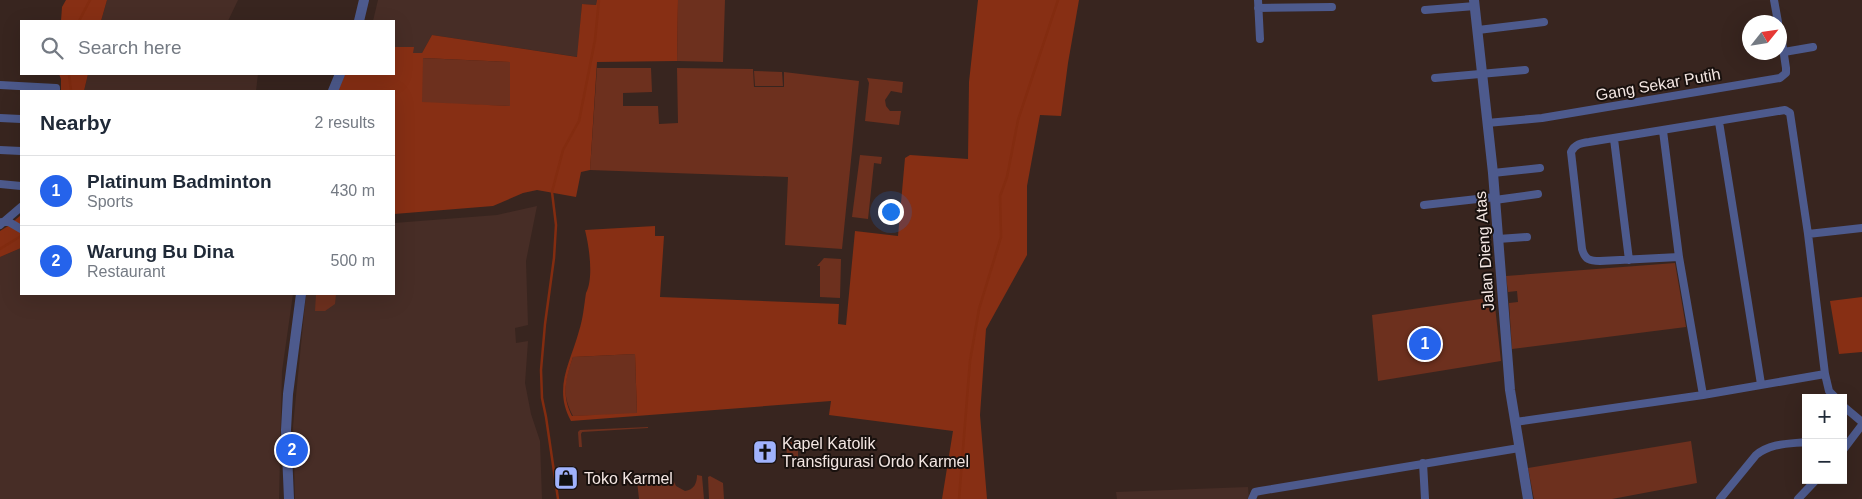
<!DOCTYPE html>
<html lang="en">
<head>
<meta charset="utf-8">
<style>
  body { margin:0; font-family:Helvetica,sans-serif; background:#f2f2f3; color:#1f2937 }
  .controls { position:absolute; right:15px; bottom:15px; display:grid; overflow:hidden; border-radius:0px; box-shadow:0 5px 20px #0002 }
  .controls button { width:45px; height:45px; display:grid; place-items:center; padding:0; border:0; border-bottom:1px solid #e0e1e3; background:#fff; color:#1f2937; font:25px sans-serif }
  .compass { position:absolute; left:1742px; top:15px; width:45px; height:45px; border-radius:50%; background:#fff; box-shadow:0 5px 20px #0002; rotate:60deg }
  .you { position:absolute; left:890px; top:211px; width:18px; height:18px; margin:-12px; border:4px solid #fff; border-radius:50%; background:#1a73e8; box-shadow:0 0 0 8px #1a73e833 }
  .badge { display:grid; place-items:center; width:32px; height:32px; border-radius:50%; background:#2563eb; color:#fff; font-size:16px; font-weight:700 }
  .pin { position:absolute; translate:-50% -50%; border:2px solid #fff; box-shadow:0 1px 5px #0006 }
  .list { margin:0; padding:0; list-style:none }
  h2 { display:flex; justify-content:space-between; align-items:center; height:65px; margin:0; padding:0 20px; font-size:21px }
  h2 small { font-size:16px; font-weight:400; color:#747a83 }
  .list li { display:grid; grid-template-columns:32px 1fr auto; gap:15px; align-items:center; box-sizing:border-box; height:70px; padding:0 20px; border-top:1px solid #e0e1e3 }
  .list b { display:block; font-size:19px; white-space:nowrap }
  .list p { margin:0; font-size:16px; white-space:nowrap; color:#747a83 }
  .list em { font-size:16px; font-style:normal; color:#747a83 }
  .icon { flex:none; width:28px; height:28px; fill:none; stroke:currentColor; stroke-width:2; stroke-linecap:round; stroke-linejoin:round }
  .map { position:relative; flex:none; width:1862px; height:499px; overflow:hidden }
  .search { position:absolute; background:#fff; box-shadow:0 5px 20px #0002; left:20px; top:20px; width:375px; height:55px; display:flex; align-items:center; gap:12px; box-sizing:border-box; padding:0 18px; border-radius:0px; color:#747a83; font-size:19px }
  .panel { position:absolute; background:#fff; box-shadow:0 5px 20px #0002; left:20px; top:90px; width:375px; height:205px; border-radius:0px }
  .map>svg:first-child { display:block }
  .built { fill:#472d26 }
  .green { fill:#6d301e }
  .forest { fill:#872f14; fill-rule:evenodd }
  .lines { fill:none; stroke-linecap:round; stroke-linejoin:round }
  .stream { stroke:#832c10; stroke-width:2.5 }
  .minor { stroke:#4d5a8d; stroke-width:8 }
  .tertiary { stroke:#4d5a8d; stroke-width:10 }
  .labels { text-anchor:middle; stroke-width:4; stroke-linejoin:round; paint-order:stroke }
  .street-label { font-size:16px; fill:#f4e7e3; stroke:#19110e }
  .poi-label { font-size:16px; fill:#f4e7e3; stroke:#19110e; text-anchor:start }
</style>
</head>
<body>
<div class="map">
<svg width="1862" height="499" viewBox="0 0 1862 499">
  <rect width="100%" height="100%" fill="#38251f"/>
  <path class="built" d="M107,0h131l-10,21h-127z
    M378,0h219l-1,5 -14,-1 -4,53 -146,-22 -10,18h-9v-6h-19v-26h-21z
    M88,74h170l-2,17h-172z
    M537,206l-11,55 2,64 -13,3 1,15 12,-2 -3,42 6,31 9,27 2,58h-247l-2,-73 13,-132h88v-71l103,-8z
    M21,248v46h272l-11,77 -3,128h-279v-242z
    M1248,487l1,12h-132l-1,-7z"/>
  <path class="green" d="M678,0h47l-2,62 -46,-1z
    M422,58l89,4 -1,44 -88,-3z
    M597,68h54l1,24 -29,1v13h35l1,18 19,-1 -1,-55 76,1 1,18h30v-15l75,9 -17,168 -57,-4 3,-68 -198,-7z
    M754,71l28,1 1,14h-28z
    M867,78l36,4 -1,11 -11,-2 -6,9 1,6 4,5h11l-2,14 -34,-4 4,-38z
    M860,155l22,2 -1,7 -7,-1 -6,56 -16,-2z
    M824,258l17,1 -1,39 -20,-1v-31h-3z
    M1675,263l11,64 -174,22 -3,-46 9,-1 -1,-11 -9,1 -2,-16z
    M316,294h20l-1,10 -10,7h-10z
    M1494,297l7,64 -123,20 -6,-66z
    M635,354l2,60 -64,2c-12,-23 -8,-36 0,-59z
    M648,427v1l-66,4 -1,2 1,13h-3l-1,-15 2,-2z
    M1691,441l6,42 -85,16h-78l-6,-31z
    M786,442h12v15h-11z
    M697,475l5,1 2,23h-65l-2,-18 35,-3 4,8 9,5c9,-1 12,-8 12,-16z
    M710,476l13,7 1,16h-15l-1,-22z"/>
  <path class="forest" d="M66,0h41l-6,21h-40l1,-14z
    M597,0h81l-1,61 -80,1 -7,108 -9,2 -5,25 -39,-7 -14,3 -30,13 -99,8v-123h-56l7,-17h49v-27h20l-1,6h9l10,-18 145,22 5,-53 14,1zM423,58l87,4v44l-88,-4z
    M978,0h101l-11,63 -7,53 -21,-1 -13,71v69l-41,74 -6,86 7,84h-45l11,-68 -124,-16 2,-14 -260,20c-18,-33 -1,-57 8,-90 4,-12 5,-25 7,-38 8,-15 3,-47 -1,-63l70,-4v10h9l-4,61 179,7 -1,20 8,1 9,-94 43,5 7,-78 5,-3 58,4 1,-77zM635,354l2,59 -65,3c-11,-21 -6,-38 1,-59z
    M59,74h29l-4,17h-23v-12z
    M21,215v33l-21,9v-26l8,-5z
    M1862,297v55l-23,2 -9,-53z"/>
  <g class="lines">
    <path class="stream" d="M79,21l11,-21
      M69,74l2,17
      M0,249l21,-13
      M558,499l-12,-82 -4,-19 -1,-28 4,-46 9,-66 2,-33 -4,-33 11,-42 16,-29 16,-81 4,-40
      M959,499l11,-138 9,-52 22,-72 -1,-41 7,-19 11,-57 40,-120"/>
    <path class="minor" d="M1258,0l2,39
      M1774,0l4,22
      M1258,8l74,-1
      M1425,10l50,-4
      M1478,30l66,-8
      M1784,52l29,-5
      M1435,78l90,-8
      M0,85l56,3v3
      M0,118l21,1
      M1719,122l42,262
      M1487,123l55,-5 238,-40 6,-5v-5l-6,-40
      M1614,139l15,121
      M0,150l21,1
      M1493,173l47,-5
      M0,184l21,2
      M1495,200l43,-6
      M1424,205l71,-8
      M2,222h7l12,7
      M0,225l21,-18
      M1808,234l54,-6
      M1498,239l29,-2
      M1679,257l-79,4c-10,0 -15,-1 -18,-12l-11,-97c4,-8 10,-9 18,-10l196,-32 5,3 18,121 17,140
      M1703,395l122,-21 4,17 7,7
      M1843,406l19,16
      M1515,422l188,-27 -24,-138 -16,-126
      M1843,450l19,-25
      M1423,463l2,36
      M1252,499l3,-7 5,-1 259,-43
      M1720,499l36,-44c15,-12 32,-11 50,-13
      M1798,499l18,-19"/>
    <path class="tertiary" d="M1474,0l19,173 17,217 18,109
      M359,21l5,-21
      M333,91l7,-17
      M289,499l-3,-69 2,-36 13,-100"/>
  </g>
  <defs>
    <symbol id="church-square" viewBox="-11 -11 22 22"><rect x="-9" y="-9" width="18" height="18" rx="4" fill="#a0b3fd" stroke="#19110e"/><path d="M-1.2-6h2.4v3.5h3.3v2.4h-3.3V6h-2.4V-.1h-3.3v-2.4h3.3Z" fill="#111"/></symbol>
    <symbol id="shop-square" viewBox="-11 -11 22 22"><rect x="-9" y="-9" width="18" height="18" rx="4" fill="#a0b3fd" stroke="#19110e"/><path d="M-5-2.5h2.3a2.7 3.5 0 0 1 5.4 0H5L5.5 6h-11ZM-1.5-2.5h3a1.5 2.3 0 0 0-3 0Z" fill="#111"/></symbol>
  </defs>
  <g fill-rule="evenodd">
    <use href="#church-square" x="751" y="438" width="28" height="28"/>
    <use href="#shop-square" x="552" y="464" width="28" height="28"/>
  </g>
  <g class="labels">
    <g class="street-label">
      <text transform="translate(1658 84) rotate(-10)" y="6">Gang Sekar Putih</text>
      <text transform="translate(1484 251) rotate(-94)" y="6">Jalan Dieng Atas</text>
    </g>
    <g class="poi-label">
      <text x="782" y="449">Kapel Katolik<tspan x="782" dy="18">Transfigurasi Ordo Karmel</tspan></text>
      <text x="584" y="484">Toko Karmel</text>
    </g>
  </g>
</svg>
<div class="controls">
<button>+</button>
<button>−</button>
</div>
<svg class="compass" viewBox="-18 -18 36 36"><path d="M0-13l5 13h-10z" fill="#e53935"/><path d="M0 13l5-13h-10z" fill="#747a83"/></svg>
<div class="you"></div>
<div class="pin badge" style="left:1425px;top:344px">1</div>
<div class="pin badge" style="left:292px;top:450px">2</div>
<div class="search"><svg class="icon" aria-label="search" viewBox="0 0 24 24"><circle cx="10" cy="10" r="6"/><path d="M15 15l6 6"/></svg>Search here</div>
<section class="panel">
<h2>Nearby<small>2 results</small></h2>
<ul class="list">
<li><span class="badge">1</span><div><b>Platinum Badminton</b><p>Sports</p></div><em>430 m</em></li>
<li><span class="badge">2</span><div><b>Warung Bu Dina</b><p>Restaurant</p></div><em>500 m</em></li>
</ul>
</section>
</div>
</body>
</html>
